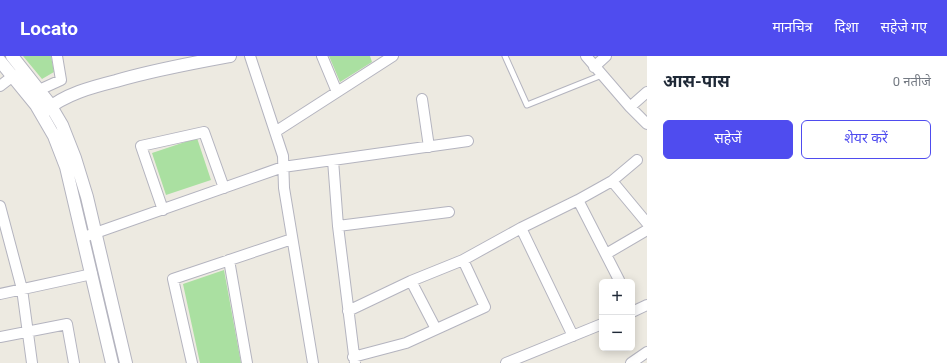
<!DOCTYPE html>
<html lang="hi">
<head>
<meta charset="utf-8">
<style>
  body { margin:0; font-family:Roboto,"Noto Sans Devanagari",sans-serif; background:#f6f6f7; color:#1f2937 }
  .controls { position:absolute; right:12px; bottom:12px; display:grid; overflow:hidden; border-radius:6px; box-shadow:0 2px 10px #0003 }
  .controls button { width:36px; height:36px; display:grid; place-items:center; padding:0; border:0; border-bottom:1px solid #e0e1e3; background:#fff; color:#1f2937; font:20px sans-serif }
  .list { margin:0; padding:0; list-style:none }
  h2 { display:flex; justify-content:space-between; align-items:center; height:52px; margin:0; padding:0 16px; font-size:17px }
  h2 small { font-size:13px; font-weight:400; color:#747a83 }
  .actions { display:flex; gap:8px; padding:12px 16px }
  .actions a { flex:1; padding:9px 0; border:1px solid #4f4cef; border-radius:6px; text-align:center; font-size:14px; color:#4f4cef }
  .actions .main { background:#4f4cef; color:#fff }
  .map { position:relative; flex:none; width:647px; height:307px; overflow:hidden }
  header { display:flex; align-items:center; gap:24px; box-sizing:border-box; height:56px; padding:0 20px; background:#4f4cef; color:#fff }
  header strong { font-size:19px }
  nav { display:flex; gap:22px; margin-inline-start:auto; font-size:14px }
  main { display:flex }
  aside { flex:1; background:#fff }
  .map>svg:first-child { display:block }
  .green { fill:#aae0a1 }
  .lines { fill:none; stroke-linecap:round; stroke-linejoin:round }
  .service-casing { stroke:#b4b4bf; stroke-width:7 }
  .minor-casing { stroke:#b4b4bf; stroke-width:12 }
  .tertiary-casing { stroke:#b4b4bf; stroke-width:14 }
  .service { stroke:#fff; stroke-width:5 }
  .minor { stroke:#fff; stroke-width:10 }
  .tertiary { stroke:#fff; stroke-width:12 }
</style>
</head>
<body>
<header>
<strong>Locato</strong>
<nav><a>मानचित्र</a><a>दिशा</a><a>सहेजे गए</a></nav>
</header>
<main>
<div class="map">
<svg width="647" height="307" viewBox="0 0 647 307">
  <rect width="100%" height="100%" fill="#edeae1"/>
  <path class="green" d="M23,0h28l3,16 -12,7z
    M329,0h41l2,6 -32,20z
    M197,82l14,42 -45,15 -14,-42z
    M224,214l17,93h-41l-17,-79z"/>
  <g class="lines">
    <defs>
      <path id="service" d="M505,0l22,49 75,-30"/>
      <path id="minor" d="M250,0l33,100 1,32 29,175
        M322,0l15,36
        M586,0l44,51 17,17
        M594,11l12,-11
        M0,30l13,-10 7,-2
        M39,34l22,-10 -4,-24
        M422,43l7,48
        M630,51l17,-15
        M275,76l118,-76
        M333,104l5,66 17,137
        M612,125l25,-21
        M578,144l41,80
        M0,150l22,83 10,74
        M163,154l-22,-64 63,-14 20,56
        M338,170l111,-14
        M521,172l52,108
        M84,181l199,-70 185,-26
        M606,198l41,-24
        M229,204l18,103
        M411,225l25,48
        M0,238l92,-20
        M348,255l63,-30 52,-21 58,-32 57,-28 34,-19 35,42
        M632,256l15,-7
        M0,281l67,-13 7,39
        M353,301l53,-14 79,-36 -22,-47
        M192,307l-19,-84 119,-40
        M506,307l96,-39
        M631,307l16,-11"/>
      <path id="tertiary" d="M12,0l37,47 13,22 13,33 12,39 39,166
        M0,5l36,44 18,31 12,31 46,196
        M45,55c20,-17 47,-24 71,-30 37,-11 76,-18 114,-25"/>
    </defs>
    <use href="#service" class="service-casing"/>
    <use href="#minor" class="minor-casing"/>
    <use href="#tertiary" class="tertiary-casing"/>
    <use href="#service" class="service"/>
    <use href="#minor" class="minor"/>
    <use href="#tertiary" class="tertiary"/>
  </g>
</svg>
<div class="controls">
<button>+</button>
<button>−</button>
</div>
</div>
<aside>
<h2>आस-पास<small>0 नतीजे</small></h2>
<ul class="list">
</ul>
<div class="actions"><a class="main">सहेजें</a><a>शेयर करें</a></div>
</aside>
</main>
</body>
</html>
